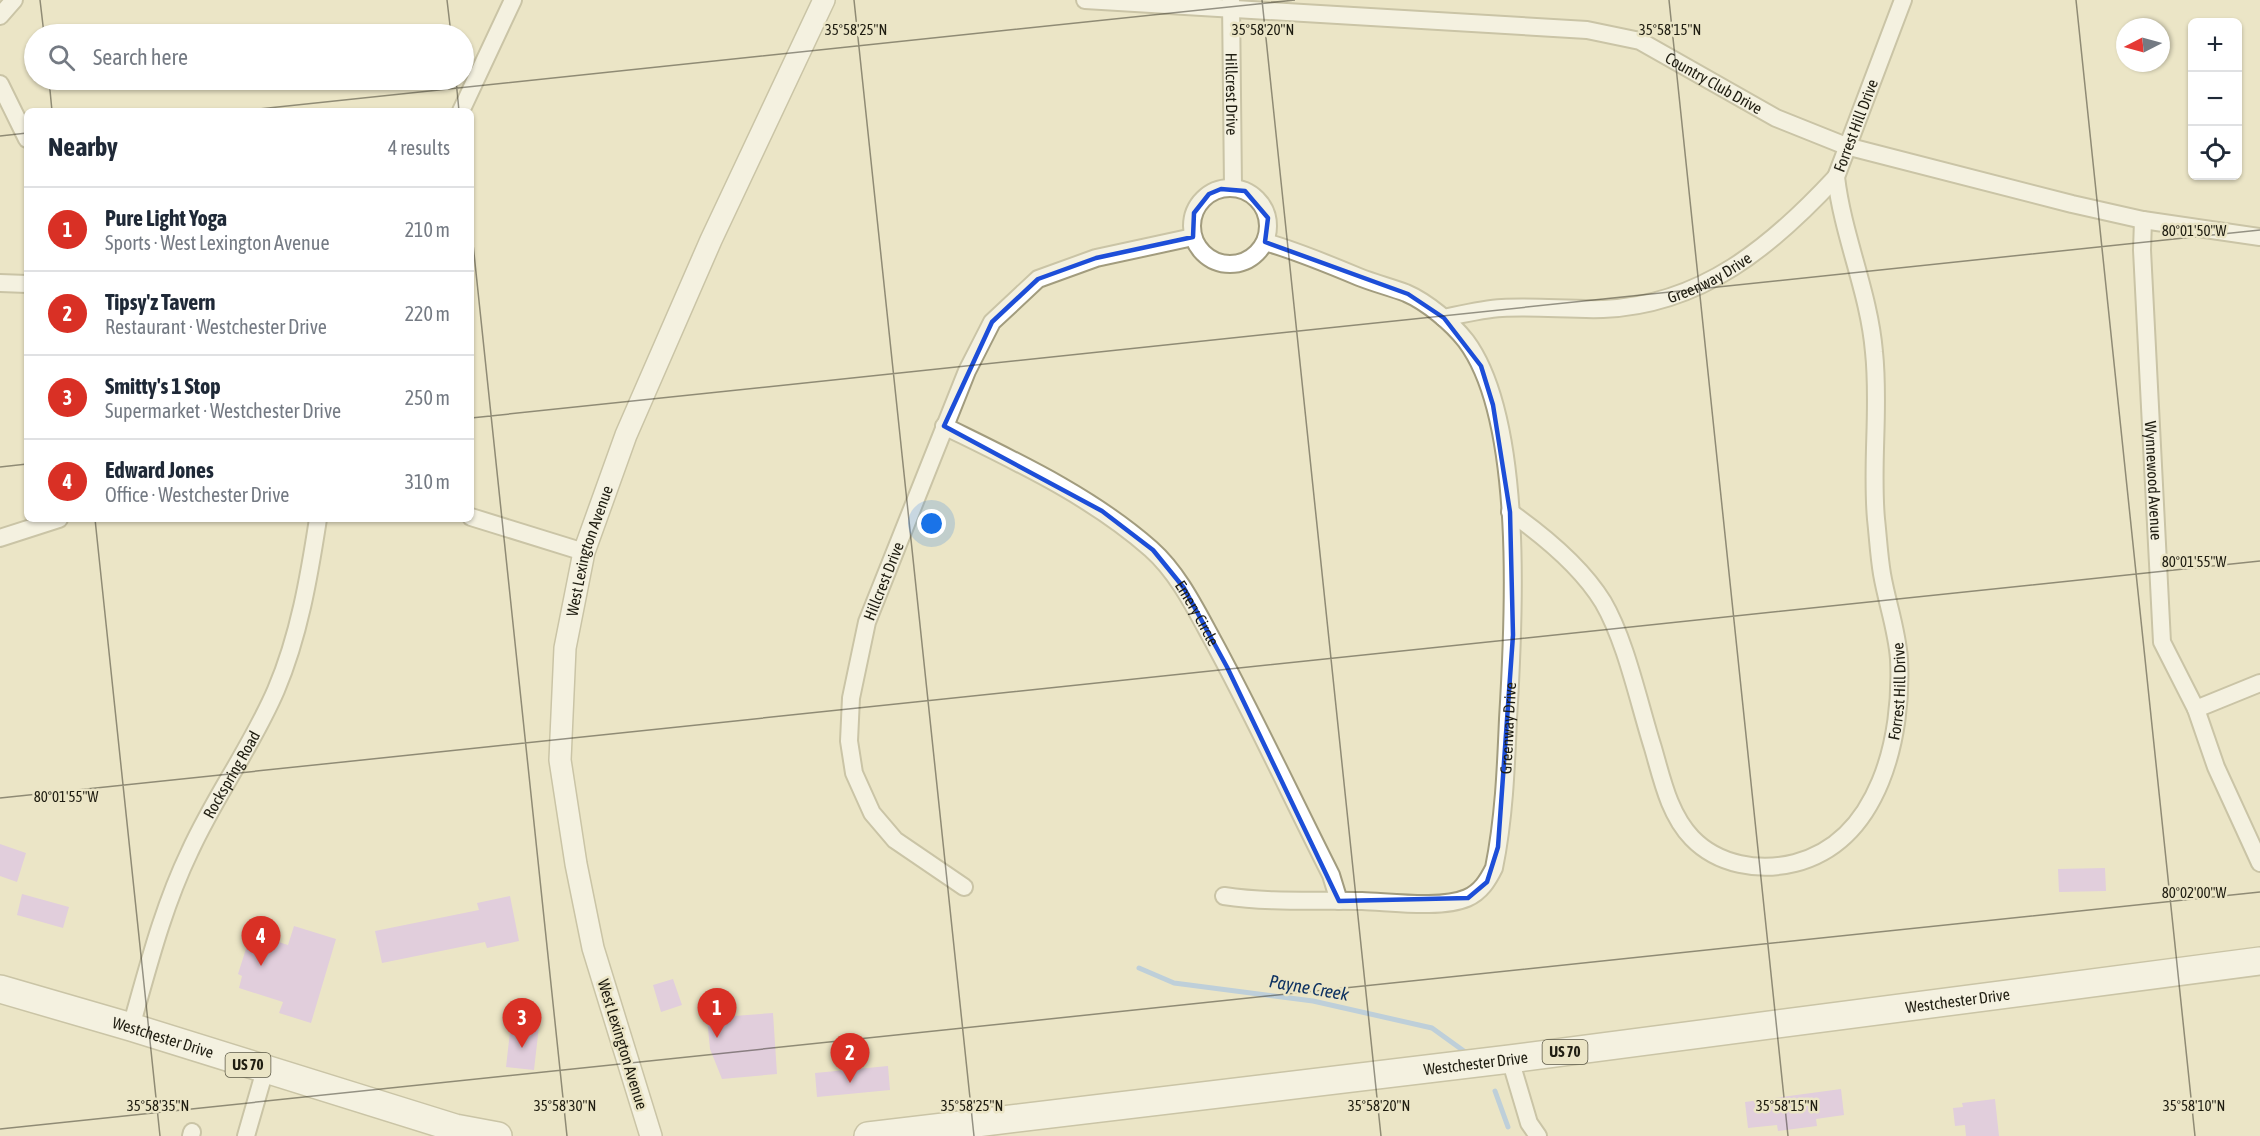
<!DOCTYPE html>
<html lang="en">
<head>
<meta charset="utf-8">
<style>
  body { margin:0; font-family:"Asap Condensed",sans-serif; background:#f6f6f7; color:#1f2937 }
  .controls { position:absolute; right:18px; top:18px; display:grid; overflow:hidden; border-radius:9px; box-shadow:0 2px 4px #0004 }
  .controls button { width:54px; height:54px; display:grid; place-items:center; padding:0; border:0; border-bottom:2px solid #e0e1e3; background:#fff; color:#1f2937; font:30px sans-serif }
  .compass { position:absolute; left:2116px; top:18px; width:54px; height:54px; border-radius:50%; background:#fff; box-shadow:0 2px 4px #0004; rotate:264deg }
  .you { position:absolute; left:932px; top:524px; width:21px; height:21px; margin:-15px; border:4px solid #fff; border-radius:50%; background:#1a73e8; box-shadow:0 0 0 9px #1a73e833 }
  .badge { display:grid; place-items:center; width:39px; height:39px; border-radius:50%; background:#d93025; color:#fff; font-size:20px; font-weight:700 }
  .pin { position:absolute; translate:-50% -50px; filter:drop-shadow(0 2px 3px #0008) }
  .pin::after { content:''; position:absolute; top:32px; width:21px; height:18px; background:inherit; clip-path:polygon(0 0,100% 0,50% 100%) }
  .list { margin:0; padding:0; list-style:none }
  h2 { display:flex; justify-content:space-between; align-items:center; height:78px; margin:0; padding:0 24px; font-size:26px }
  h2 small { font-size:20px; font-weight:400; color:#747a83 }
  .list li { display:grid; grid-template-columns:39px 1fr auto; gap:18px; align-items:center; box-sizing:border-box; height:84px; padding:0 24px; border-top:2px solid #e0e1e3 }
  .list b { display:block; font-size:22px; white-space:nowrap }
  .list p { margin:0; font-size:20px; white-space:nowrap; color:#747a83 }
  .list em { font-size:20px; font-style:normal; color:#747a83 }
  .icon { flex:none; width:33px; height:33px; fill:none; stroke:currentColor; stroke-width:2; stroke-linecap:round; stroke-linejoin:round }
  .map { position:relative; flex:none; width:2260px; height:1136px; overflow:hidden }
  .search { position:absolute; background:#fff; box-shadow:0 2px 4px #0004; left:24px; top:24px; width:450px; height:66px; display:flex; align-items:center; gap:15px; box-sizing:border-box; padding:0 21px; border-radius:33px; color:#747a83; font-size:22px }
  .panel { position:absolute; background:#fff; box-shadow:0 2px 4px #0004; left:24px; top:108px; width:450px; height:414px; border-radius:9px }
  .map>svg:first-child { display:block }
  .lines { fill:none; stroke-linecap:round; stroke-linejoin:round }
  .stream { stroke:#87b3f0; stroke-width:5 }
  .building { fill:#d5b1f5 }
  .minor-casing { stroke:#a29c7e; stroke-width:20 }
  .tertiary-casing { stroke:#a29c7e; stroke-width:24 }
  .primary-casing { stroke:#a29c7e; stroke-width:30 }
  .minor { stroke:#fff; stroke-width:16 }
  .tertiary { stroke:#fff; stroke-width:21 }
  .primary { stroke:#fff; stroke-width:27 }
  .marked { fill:none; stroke:#1d4ed8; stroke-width:4.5; stroke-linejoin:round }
  .ticks { fill:none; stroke:#1f1d11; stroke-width:1.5; stroke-opacity:0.45 }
  .labels { text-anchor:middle; stroke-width:5; stroke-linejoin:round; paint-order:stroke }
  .shield { fill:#ebe5c6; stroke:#5c5947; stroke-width:1.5 }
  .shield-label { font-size:15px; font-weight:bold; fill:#1f1d11 }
  .street-label { font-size:16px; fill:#1f1d11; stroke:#ebe5c6 }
  .water-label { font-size:18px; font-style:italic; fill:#0d3161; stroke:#ebe5c6 }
  .ticks-label { font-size:15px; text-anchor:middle; fill:#1f1d11; stroke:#ebe5c6; stroke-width:5; stroke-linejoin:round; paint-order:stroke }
</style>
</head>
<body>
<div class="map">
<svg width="2260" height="1136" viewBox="0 0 2260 1136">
  <rect width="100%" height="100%" fill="#ebe5c6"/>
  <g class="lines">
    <path class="stream" d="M1139,968l35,15 139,18 119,27 36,26
      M1495,1091l13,36"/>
  </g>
  <path class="building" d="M0,844l26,9 -9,29 -17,-6z
    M2105,868l1,23 -47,1 -1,-23z
    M22,894l47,13 -6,21 -46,-13z
    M510,896l9,45 -32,7 -2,-6 -103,21 -7,-32 104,-21 -2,-7z
    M294,926l42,13 -25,84 -32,-10 4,-11 -44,-14 3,-12 -4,-2 13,-41 37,12z
    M673,979l9,26 -21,7 -8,-27z
    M773,1013l4,61 -55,5 -12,-30 -3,-31z
    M511,1023l28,3 -5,44 -28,-3z
    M888,1066l2,24 -73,7 -2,-24z
    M1841,1089l3,26 -28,4 1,7 -39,5 -1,-6 -29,3 -3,-26z
    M1995,1099l4,37h-33l-1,-11 -10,1 -2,-18 10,-1 -1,-4z"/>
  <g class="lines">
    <defs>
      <g id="minor">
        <path id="s1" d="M1085,0l502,30 53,11 136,77 70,28 226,58 71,16 117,17"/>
        <path id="s2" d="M1231,1l2,187"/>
        <path d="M0,16l14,-16"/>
        <path d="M0,84l27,55"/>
        <path d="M461,111l52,-111"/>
        <circle cx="1230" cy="226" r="38"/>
        <path id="s3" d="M2143,220l-1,30 20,392 34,67 20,58 44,96"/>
        <path d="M0,283l27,1"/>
        <path id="s4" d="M1444,318c19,-4 39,-9 58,-10 34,-2 68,2 101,1 99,-4 169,-63 233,-132"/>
        <path id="s5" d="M944,426c71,35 147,70 207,123 27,24 44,59 61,90 42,77 79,157 119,236l8,26"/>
        <path id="s6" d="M1510,512c34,24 71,54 93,90 23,39 36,102 50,146 9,31 16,66 39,90 26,27 67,34 103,25 85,-22 108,-127 104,-204 -2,-29 -12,-56 -17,-85 -3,-18 -4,-37 -6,-55 -5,-56 4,-111 -2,-167 -5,-60 -31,-115 -38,-175l67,-177"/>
        <path d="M471,517l113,35"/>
        <path d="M0,538l59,-19"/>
        <path d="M2196,709l64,-26"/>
        <path id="s7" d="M964,887l-69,-47 -23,-27 -18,-40 -5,-32 2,-43 16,-76 100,-251 25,-49 46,-43 58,-21 97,-21"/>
        <path id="s8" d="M1224,896c46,7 92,4 138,5 29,1 80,8 105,-3 14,-6 21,-18 27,-30 10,-49 12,-100 14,-149 6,-97 17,-299 -42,-378 -14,-18 -39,-39 -60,-48 -16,-6 -32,-10 -47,-16 -31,-13 -62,-26 -94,-35"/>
        <path id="s9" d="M131,1027c17,-60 32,-120 59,-176 25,-55 62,-105 86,-161 23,-54 33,-113 42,-171"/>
        <path d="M1510,1059l19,64 9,13"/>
        <path d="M191,1136l1,-4"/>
        <path d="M246,1136l19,-66"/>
      </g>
      <g id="tertiary">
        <path id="s10" d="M651,1136l-58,-188 -17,-84 -16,-104 5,-112 19,-96 42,-117 85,-195 113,-240"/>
      </g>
      <g id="primary">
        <path id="s11" d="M0,989l131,38 324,101 43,8"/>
        <path id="s12" d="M868,1136l642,-77 750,-98"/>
      </g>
    </defs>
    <use href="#minor" class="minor-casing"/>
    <use href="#tertiary" class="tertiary-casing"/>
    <use href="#primary" class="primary-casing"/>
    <use href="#minor" class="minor"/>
    <use href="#tertiary" class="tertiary"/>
    <use href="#primary" class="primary"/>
  </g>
  <path d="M0 0H2260V1136H0ZM1221,189l24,2 23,27 -3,24 143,52 36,24 37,48 12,39 17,107 3,123 -15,212 -11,35 -19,16 -129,3 -112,-234 -43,-79 -31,-38 -51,-39 -158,-85 48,-104 46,-43 58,-21 97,-21 1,-24 15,-19z" fill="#ebe5c6" fill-opacity=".55" fill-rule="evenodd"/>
  <path class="marked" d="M1221,189l24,2 23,27 -3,24 143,52 36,24 37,48 12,39 17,107 3,123 -15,212 -11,35 -19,16 -129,3 -112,-234 -43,-79 -31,-38 -51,-39 -158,-85 48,-104 46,-43 58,-21 97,-21 1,-24 15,-19z"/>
  <path class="ticks" d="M40,0l4,34M447,0l4,34M854,0l120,1136M1262,0l119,1136M1669,0l119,1136M2076,0l119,1136M49,80l3,31M456,80l3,31M239,111l1056,-111M0,136l27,-3M471,225l96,911M471,418l1789,-188M0,467l27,-3M95,519l65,617M0,798l2260,-237M0,1129l2260,-237"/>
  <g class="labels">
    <g class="shield">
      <rect x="1542.5" y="1040" width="45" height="24" rx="4.5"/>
      <rect x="225.5" y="1053" width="45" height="24" rx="4.5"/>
    </g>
    <g class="shield-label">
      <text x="1565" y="1057">US 70</text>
      <text x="248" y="1070">US 70</text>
    </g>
    <g class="street-label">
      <text dy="6" stroke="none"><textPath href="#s1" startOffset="642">Country Club Drive</textPath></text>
      <text dy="6" stroke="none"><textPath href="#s2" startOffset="93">Hillcrest Drive</textPath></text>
      <text dy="6" stroke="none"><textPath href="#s6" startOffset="1286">Forrest Hill Drive</textPath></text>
      <text dy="6" stroke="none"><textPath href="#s4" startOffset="272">Greenway Drive</textPath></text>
      <text dy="6" stroke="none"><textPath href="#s3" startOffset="261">Wynnewood Avenue</textPath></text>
      <text dy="6" stroke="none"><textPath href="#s10" startOffset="600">West Lexington Avenue</textPath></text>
      <text dy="6" stroke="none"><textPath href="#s7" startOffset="360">Hillcrest Drive</textPath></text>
      <text dy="6" stroke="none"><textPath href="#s5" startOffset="321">Emery Circle</textPath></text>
      <text dy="6" stroke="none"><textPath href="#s6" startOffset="710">Forrest Hill Drive</textPath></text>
      <text dy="6" stroke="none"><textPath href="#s8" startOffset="426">Greenway Drive</textPath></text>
      <text dy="6" stroke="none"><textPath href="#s9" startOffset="273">Rockspring Road</textPath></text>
      <text dy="6" stroke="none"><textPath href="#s12" startOffset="1098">Westchester Drive</textPath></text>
      <text dy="6" stroke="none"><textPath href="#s11" startOffset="170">Westchester Drive</textPath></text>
      <text transform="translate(623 1044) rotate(73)" y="6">West Lexington Avenue</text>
      <text dy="6" stroke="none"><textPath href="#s12" startOffset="612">Westchester Drive</textPath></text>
    </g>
    <g class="water-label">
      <text transform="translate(1309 988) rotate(10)" y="6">Payne Creek</text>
    </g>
  </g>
  <g class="ticks-label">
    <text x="856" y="35">35°58'25"N</text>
    <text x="1263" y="35">35°58'20"N</text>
    <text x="1670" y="35">35°58'15"N</text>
    <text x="2194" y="236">80°01'50"W</text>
    <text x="2194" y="567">80°01'55"W</text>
    <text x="66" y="802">80°01'55"W</text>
    <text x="2194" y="898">80°02'00"W</text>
    <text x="158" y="1111">35°58'35"N</text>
    <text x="565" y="1111">35°58'30"N</text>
    <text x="972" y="1111">35°58'25"N</text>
    <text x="1379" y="1111">35°58'20"N</text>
    <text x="1787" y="1111">35°58'15"N</text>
    <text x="2194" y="1111">35°58'10"N</text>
  </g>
</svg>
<div class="controls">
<button>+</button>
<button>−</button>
<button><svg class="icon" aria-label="locate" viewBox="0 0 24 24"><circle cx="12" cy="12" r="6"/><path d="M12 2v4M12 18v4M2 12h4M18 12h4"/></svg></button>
</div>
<svg class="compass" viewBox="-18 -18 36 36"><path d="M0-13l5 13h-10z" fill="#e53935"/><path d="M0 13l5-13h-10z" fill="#747a83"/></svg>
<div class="you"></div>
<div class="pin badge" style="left:717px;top:1038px">1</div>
<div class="pin badge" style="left:850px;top:1083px">2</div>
<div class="pin badge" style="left:522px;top:1048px">3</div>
<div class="pin badge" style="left:261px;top:966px">4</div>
<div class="search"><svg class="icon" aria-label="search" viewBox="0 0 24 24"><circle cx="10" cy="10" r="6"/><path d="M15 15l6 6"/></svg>Search here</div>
<section class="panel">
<h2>Nearby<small>4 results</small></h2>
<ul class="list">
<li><span class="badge">1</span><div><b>Pure Light Yoga</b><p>Sports · West Lexington Avenue</p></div><em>210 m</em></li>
<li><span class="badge">2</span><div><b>Tipsy'z Tavern</b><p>Restaurant · Westchester Drive</p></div><em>220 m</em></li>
<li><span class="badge">3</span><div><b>Smitty's 1 Stop</b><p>Supermarket · Westchester Drive</p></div><em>250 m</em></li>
<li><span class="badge">4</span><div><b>Edward Jones</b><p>Office · Westchester Drive</p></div><em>310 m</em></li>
</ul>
</section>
</div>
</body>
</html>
